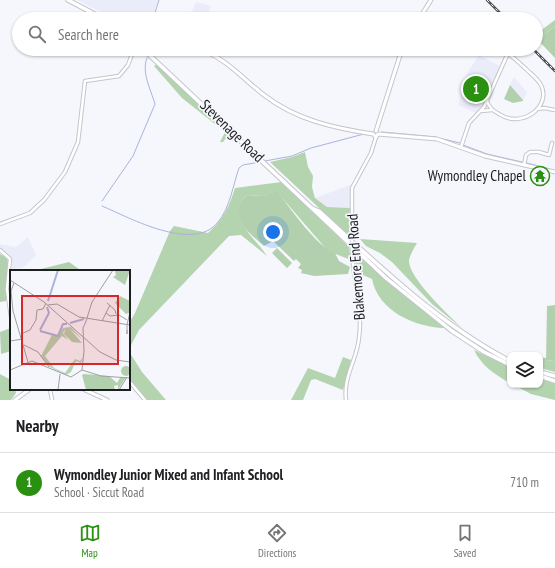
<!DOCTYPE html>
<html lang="en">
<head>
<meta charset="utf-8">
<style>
  body { margin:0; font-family:"PT Sans Narrow",sans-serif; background:#f6f6f6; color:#202124 }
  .controls { position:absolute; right:12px; bottom:12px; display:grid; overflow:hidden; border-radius:8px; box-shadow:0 1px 3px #0004 }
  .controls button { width:36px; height:36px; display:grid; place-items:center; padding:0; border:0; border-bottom:1px solid #e0e0e0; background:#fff; color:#202124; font:20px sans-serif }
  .you { position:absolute; left:273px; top:232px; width:14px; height:14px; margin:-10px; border:3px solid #fff; border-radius:50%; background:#1a73e8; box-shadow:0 0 0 6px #1a73e833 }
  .badge { display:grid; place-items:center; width:26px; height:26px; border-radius:50%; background:#2a9010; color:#fff; font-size:13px; font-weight:700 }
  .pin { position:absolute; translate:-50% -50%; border:2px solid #fff; box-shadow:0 1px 4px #0006 }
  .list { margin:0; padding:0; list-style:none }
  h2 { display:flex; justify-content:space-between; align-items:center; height:52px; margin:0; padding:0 16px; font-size:17px }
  h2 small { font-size:13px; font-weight:400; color:#757577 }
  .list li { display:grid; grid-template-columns:26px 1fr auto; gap:12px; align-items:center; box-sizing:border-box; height:60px; padding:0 16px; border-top:1px solid #e0e0e0 }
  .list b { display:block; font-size:15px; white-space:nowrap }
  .list p { margin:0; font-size:13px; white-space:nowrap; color:#757577 }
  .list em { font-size:13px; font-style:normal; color:#757577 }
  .icon { flex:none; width:22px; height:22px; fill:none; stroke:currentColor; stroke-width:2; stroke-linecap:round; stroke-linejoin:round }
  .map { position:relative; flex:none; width:555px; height:400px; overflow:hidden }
  .search { position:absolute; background:#fff; box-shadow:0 1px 3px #0004; left:12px; right:12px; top:12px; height:44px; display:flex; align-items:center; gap:10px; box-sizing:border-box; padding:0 14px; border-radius:22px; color:#757577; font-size:15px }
  .sheet { height:112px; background:#fff }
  nav { display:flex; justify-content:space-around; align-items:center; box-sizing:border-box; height:56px; border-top:1px solid #e0e0e0; background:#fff; font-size:11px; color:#757577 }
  nav a { display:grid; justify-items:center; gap:2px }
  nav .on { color:#2a9010 }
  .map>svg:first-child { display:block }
  .built { fill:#eaecfa }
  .green { fill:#b3d0ae }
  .forest { fill:#b4d3af }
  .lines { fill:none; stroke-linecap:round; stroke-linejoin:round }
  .stream { stroke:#abb3db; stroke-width:1 }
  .minor-casing { stroke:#c4c6cc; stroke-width:4.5 }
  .tertiary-casing { stroke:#c4c6cc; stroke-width:5 }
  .primary-casing { stroke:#c4c6cc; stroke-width:5.5 }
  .minor { stroke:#fff; stroke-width:2.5 }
  .tertiary { stroke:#fff; stroke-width:3 }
  .primary { stroke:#fff; stroke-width:3.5 }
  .rail-casing { stroke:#4f5053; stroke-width:2.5 }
  .rail { stroke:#f5f7fd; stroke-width:1; stroke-dasharray:3; stroke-linecap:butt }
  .minor-bridge-casing { stroke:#c4c6cc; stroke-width:4.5; stroke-linecap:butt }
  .minor-bridge { stroke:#fff; stroke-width:2.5 }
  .labels { text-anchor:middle; stroke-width:3.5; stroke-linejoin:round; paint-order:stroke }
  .street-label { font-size:15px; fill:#1d1e20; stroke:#f5f7fd }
  .poi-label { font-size:15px; fill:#1d1e20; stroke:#f5f7fd; text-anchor:end }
  .inset-river { fill:none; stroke:#abb3db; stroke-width:2 }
  .inset-road { fill:none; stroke:#9fa0a5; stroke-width:1 }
  .view { fill:#d62828; fill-opacity:0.15; stroke:#d62828; stroke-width:2 }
  .inset-edge { fill:none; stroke:#1d1e20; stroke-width:2 }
</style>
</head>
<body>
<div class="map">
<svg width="555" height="400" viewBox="0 0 555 400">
  <rect width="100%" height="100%" fill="#f5f7fd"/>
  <path class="built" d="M77,0h81l-6,19h-37z
    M196,2l15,4 -2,7 11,6h-32z
    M479,55l21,11 -19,41 -5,6 -18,-8 11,-35z
    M514,77l13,15 -4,8 -13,-15z
    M350,185l2,3 -2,20 -23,-1 -12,-9z
    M28,237l8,18 -10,10 -5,3 -9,1v-8l-12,-12v-5l16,3z"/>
  <path class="green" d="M555,26v32l-17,-18z
    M510,85l13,15v1l-10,2 -9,-4z
    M277,191c13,17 40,56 58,62l4,8 11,6 -2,7 -34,2 -13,-3 1,-3 -4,-2 3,-4 -5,-5 -2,2 -21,-20 -9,5c-16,-14 -39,-31 -17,-51l16,1z
    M277,248l15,15 -5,5 -15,-15z
    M0,254l7,4 1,5 -2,38 -6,1z
    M69,262l13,9h-39l-2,-2z
    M555,305v56l-9,-1 1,-54z
    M11,328v23l-10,3 -1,-22z"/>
  <path class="forest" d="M555,20v6l-17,14 -2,-6z
    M157,64l73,69 -7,9h-3l5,-10 -43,-34 -28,-32z
    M305,152l3,15 5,9 -1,11 3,11 12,9 23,1v29l-80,-75 22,-5z
    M282,182l67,65 2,13 -23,-9 -51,-59 -14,4 -16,-1c-23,21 8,42 20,61l-26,-21 -12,1 -90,94 -10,19 1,4 12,19 24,28h-20l-17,-21v-56l6,-10 35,-82 4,-5 34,7c15,-13 21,-26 27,-45z
    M360,239l57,4c-3,5 -7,12 -8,17 -1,18 42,57 54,69l-31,-25 -40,-42 -12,-9 -14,-7z
    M355,253l89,75c-29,-1 -66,-17 -72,-49l-16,-7z
    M474,350l36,17v16c-15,-8 -29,-18 -36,-33z
    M343,357l8,3 -8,30 -28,-11 -4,1 -8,20h-12l17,-32 27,10z
    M540,357l6,1v2l9,1v11l-15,-4z
    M0,374l11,6v9h4l1,4 -5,7h-11z
    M540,379l15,4v17l-24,-6 -17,-9h26z"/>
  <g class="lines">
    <path class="stream" d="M153,19l6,-19
      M382,132l54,5
      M439,138l21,5
      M463,145l24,9 35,8
      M265,161l27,-5 19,-8 53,-14
      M527,163l23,6
      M102,201l31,-45 22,-52c-4,-14 -14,-32 -8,-46
      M102,206c28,12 92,47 116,16 12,-14 15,-37 21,-54l4,-3 17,-3"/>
    <defs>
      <path id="minor" d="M487,101c2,7 6,10 12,13 22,15 53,-7 42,-29 -3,-6 -10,-11 -15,-16 -9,-8 -16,-16 -27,-20
        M537,109l7,-1 11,2
        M481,111l11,-1
        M461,147l8,-24 15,-16 24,-54
        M524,165l2,-10 4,-3h9l10,3 3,-12
        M0,224l30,-11 14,-13 21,-28 13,-30 7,-61 34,-5 9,-11 6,-16
        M352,236v-48l19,-35 5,-16
        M0,250l10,9 -3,30 4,28
        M129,381l16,19
        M50,389l2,11
        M346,400c-3,-24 11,-40 13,-62 4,-29 -5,-55 -7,-83"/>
      <path id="tertiary" d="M419,19l12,-19
        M199,49c27,9 43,29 65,46 32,25 70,33 109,39l3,3 2,-3 59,5 48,17 70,16
        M151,55l7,-6
        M376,131l26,-82
        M83,389l24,11
        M15,400l15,-11"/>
      <path id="primary" d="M68,0l36,19
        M143,49l243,229 66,53 32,21 26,13
        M314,209l5,2c60,55 119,112 191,150
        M540,372l15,4
        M540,376l15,5"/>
    </defs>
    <use href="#minor" class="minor-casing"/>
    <use href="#tertiary" class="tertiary-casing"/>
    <use href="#primary" class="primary-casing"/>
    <use href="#minor" class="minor"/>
    <use href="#tertiary" class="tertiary"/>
    <use href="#primary" class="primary"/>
    <defs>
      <path id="rail" d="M487,0l19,19
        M533,49l22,22"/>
    </defs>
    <use href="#rail" class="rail-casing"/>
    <use href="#rail" class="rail"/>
    <defs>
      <path id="minor-bridge" d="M352,236v19"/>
    </defs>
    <use href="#minor-bridge" class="minor-bridge-casing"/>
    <use href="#minor-bridge" class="minor-bridge"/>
  </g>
  <defs>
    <symbol id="temple-ring" viewBox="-11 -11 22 22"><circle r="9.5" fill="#f5f7fd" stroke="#2a9010" stroke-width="1.5"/><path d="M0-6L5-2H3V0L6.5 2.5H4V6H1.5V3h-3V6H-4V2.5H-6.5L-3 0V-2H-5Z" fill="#2a9010"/></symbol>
  </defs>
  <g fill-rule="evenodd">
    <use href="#temple-ring" x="529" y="165" width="22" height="22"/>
  </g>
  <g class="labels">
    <g class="street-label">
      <text transform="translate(232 131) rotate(44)" y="5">Stevenage Road</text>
      <text transform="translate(356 267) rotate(-94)" y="5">Blakemore End Road</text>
    </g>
    <g class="poi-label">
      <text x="526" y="181">Wymondley Chapel</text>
    </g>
  </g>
  <g transform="translate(10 270)">
    <rect width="120" height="120" fill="#f5f7fd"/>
    <path d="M112,0h8l-5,15 -12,-8 3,-2 -1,-4zM110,26l10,5 -1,12 -3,1 -11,-11zM55,59h5l12,14 -10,-1 -8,-8zM111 101a5 5 0 1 1 10 0a5 5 0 1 1-10 0ZM74,104l25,2 8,7 3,-5 6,-1 -8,13v-5l-4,1 1,4h-29l-4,-15z" fill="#b3d0ae"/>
    <path d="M61,57l12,13 -13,-11h-5l-2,4 5,7 -6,-4 -17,20 9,12 11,5 10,-14 5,2 3,-4 -2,6 -5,-2 -5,11 -5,3 -16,-8 -9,-11 11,-21 6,1 5,-8z" fill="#b4d3af"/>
    <path class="inset-river" d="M38,31l10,-31M60,53l14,-4M30,60l9,-17 -2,-6M30,61l18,5 5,-12h4"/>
    <path class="inset-road" d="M0,10l34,22 56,50 16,8 14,2M4,13l-3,8 2,20 15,51M97,33l8,7 1,4M38,35l9,-1 22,13 51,8M96,43l4,3 9,-1 8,5M77,48l5,-16 21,-32M92,51l8,-16M117,55l3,-13M117,60v4v-9M11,64l9,-4 6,-10 1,-10 6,-1 3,-6M0,71l13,-2M14,75l14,7 11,15M0,100l22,-9 39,16 11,-7 19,6 29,2M72,100l2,-19 -1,-23 4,-9M48,120l2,-16M109,120l8,-13"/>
    <path class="view" d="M12,26h96v68h-96z"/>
    <rect width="120" height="120" class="inset-edge"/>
  </g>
</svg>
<div class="controls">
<button><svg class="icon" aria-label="layers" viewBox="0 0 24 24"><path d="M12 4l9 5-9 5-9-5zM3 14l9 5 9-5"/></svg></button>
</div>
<div class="you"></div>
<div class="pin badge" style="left:476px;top:89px">1</div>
<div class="search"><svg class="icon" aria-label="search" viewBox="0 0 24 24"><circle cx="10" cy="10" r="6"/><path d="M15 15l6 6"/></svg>Search here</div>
</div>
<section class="sheet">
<h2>Nearby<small></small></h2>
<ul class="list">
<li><span class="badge">1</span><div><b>Wymondley Junior Mixed and Infant School</b><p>School · Siccut Road</p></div><em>710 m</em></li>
</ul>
</section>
<nav>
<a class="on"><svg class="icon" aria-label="map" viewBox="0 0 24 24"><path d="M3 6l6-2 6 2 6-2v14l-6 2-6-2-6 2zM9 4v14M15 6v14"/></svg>Map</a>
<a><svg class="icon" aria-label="directions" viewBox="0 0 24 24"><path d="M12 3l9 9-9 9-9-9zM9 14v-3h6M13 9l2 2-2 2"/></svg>Directions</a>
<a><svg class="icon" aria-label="saved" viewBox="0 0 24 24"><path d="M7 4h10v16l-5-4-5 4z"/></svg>Saved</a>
</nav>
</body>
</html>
